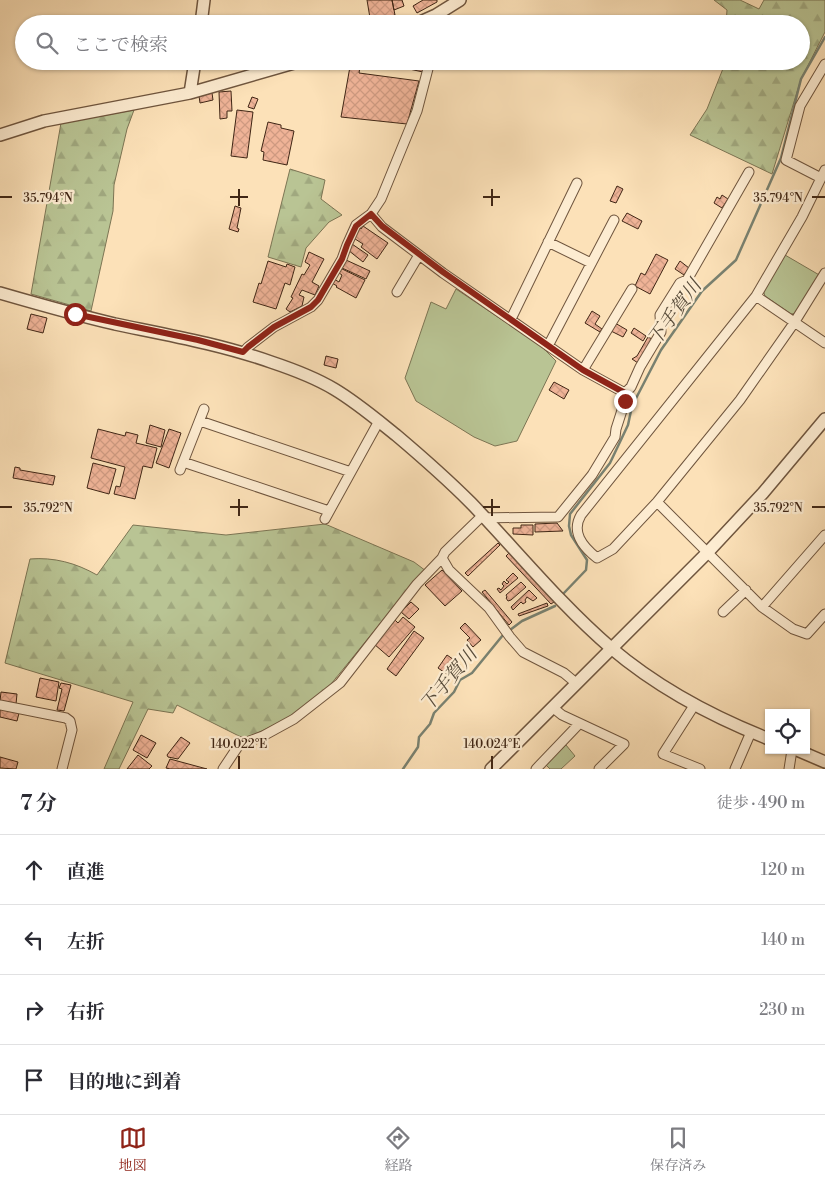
<!DOCTYPE html>
<html lang="ja">
<head>
<meta charset="utf-8">
<style>
  body { margin:0; font-family:"Libre Bodoni","Noto Serif JP",serif; background:#f7f7f7; color:#2b2b33 }
  .controls { position:absolute; right:15px; bottom:15px; display:grid; overflow:hidden; border-radius:0px; box-shadow:0 1px 4px #0004 }
  .controls button { width:45px; height:45px; display:grid; place-items:center; padding:0; border:0; border-bottom:1px solid #e1e1e2; background:#fff; color:#2b2b33; font:25px sans-serif }
  .stop { position:absolute; width:15px; height:15px; margin:-11px; border:4px solid #8f2418; border-radius:50%; background:#fff }
  .stop.end { background:#8f2418; border-color:#fff; box-shadow:0 1px 5px #0008 }
  .list { margin:0; padding:0; list-style:none }
  h2 { display:flex; justify-content:space-between; align-items:center; height:65px; margin:0; padding:0 20px; font-size:21px }
  h2 small { font-size:16px; font-weight:400; color:#7c7c81 }
  .list li { display:grid; grid-template-columns:32px 1fr auto; gap:15px; align-items:center; box-sizing:border-box; height:70px; padding:0 20px; border-top:1px solid #e1e1e2 }
  .list b { display:block; font-size:19px; white-space:nowrap }
  .list em { font-size:16px; font-style:normal; color:#7c7c81 }
  .icon { flex:none; width:28px; height:28px; fill:none; stroke:currentColor; stroke-width:2; stroke-linecap:round; stroke-linejoin:round }
  .map { position:relative; flex:none; width:825px; height:769px; overflow:hidden }
  .search { position:absolute; background:#fff; box-shadow:0 1px 4px #0004; left:15px; right:15px; top:15px; height:55px; display:flex; align-items:center; gap:12px; box-sizing:border-box; padding:0 18px; border-radius:28px; color:#7c7c81; font-size:19px }
  .sheet { height:345px; background:#fff }
  nav { display:flex; justify-content:space-around; align-items:center; box-sizing:border-box; height:70px; border-top:1px solid #e1e1e2; background:#fff; font-size:14px; color:#7c7c81 }
  nav a { display:grid; justify-items:center; gap:2px }
  nav .on { color:#8f2418 }
  .map>svg:first-child { display:block }
  .forest { fill:url(#forest-firs); stroke:#7c7554 }
  .green { fill:#b9c494; stroke:#7c7554 }
  .lines { fill:none; stroke-linecap:round; stroke-linejoin:round }
  .stream { stroke:#798170; stroke-width:2.5 }
  .building { fill:url(#building-cross-hatch); stroke:#402615 }
  .minor-casing { stroke:#6f553e; stroke-width:11 }
  .tertiary-casing { stroke:#6f553e; stroke-width:14 }
  .minor { stroke:#fdecd1; stroke-width:9 }
  .tertiary { stroke:#fdecd1; stroke-width:11 }
  .route { stroke:#8f2418; stroke-width:6 }
  .ticks { fill:none; stroke:#402615; stroke-width:2 }
  .labels { text-anchor:middle; stroke-width:4.5; stroke-linejoin:round; paint-order:stroke }
  .water-label { font-size:19px; font-style:italic; fill:#584c3b; stroke:#fdecd1 }
  .ticks-label { font-size:12px; text-anchor:middle; fill:#402615; stroke:#fdecd1; stroke-width:4.5; stroke-linejoin:round; paint-order:stroke }
</style>
</head>
<body>
<div class="map">
<svg width="825" height="769" viewBox="0 0 825 769">
  <defs>
    <pattern id="forest-firs" width="22" height="20" patternUnits="userSpaceOnUse" patternTransform="scale(1.25)"><rect width="22" height="20" fill="#b9c494"/><path d="M5 1l3.5 6h-7zM16 11l3.5 6h-7z" fill="#a0a87f"/></pattern>
    <pattern id="building-cross-hatch" width="8" height="8" patternUnits="userSpaceOnUse" patternTransform="scale(1.25)"><rect width="8" height="8" fill="#efb397"/><path d="M0 0l8 8M0 8l8-8" fill="none" stroke="#ce9a81"/></pattern>
  </defs>
  <rect width="100%" height="100%" fill="#fce1b8"/>
  <filter id="stains"><feTurbulence type="fractalNoise" baseFrequency=".004" numOctaves="4"/><feColorMatrix values="0 0 0 0 .2 0 0 0 0 .09 0 0 0 0 .02 0 0 0 .5 -.17"/></filter>
  <radialGradient id="worn" r=".72"><stop offset=".6" stop-color="#630" stop-opacity="0"/><stop offset="1" stop-color="#630" stop-opacity=".3"/></radialGradient>
  <path class="forest" d="M714,0h26l19,9 5,-9h61v32l-24,47 -29,95 -82,-39 17,-26 19,-48h75v-37h-75l1,-14z
    M134,110l-7,19 -13,56 -1,26 -22,100 -60,-17 30,-171z
    M290,169l35,11 -4,19 21,16 -13,7 -23,26 -5,19 -33,-10z
    M325,524l89,38 12,9 -17,17 -82,101 -34,27 -48,23 -68,-34 -4,8 -25,-4 -29,60h-15l29,-67 -128,-39 25,-104c24,-2 46,4 67,16l36,-50 93,10z"/>
  <path class="green" d="M785,255l36,21 -23,37 -7,1 -26,-18 -2,-6z
    M456,289l85,57 15,15 -39,80 -22,5 -21,-9 -58,-36 -11,-23 26,-76 15,7z
    M566,745l9,11 -14,13h-11l-4,-4z"/>
  <g class="lines">
    <path class="stream" d="M563,594l23,-24 1,-10 -16,-25 -2,-9 1,-12 40,-51 18,-38 4,-19 29,-56 41,-59 34,-31 45,-102 20,-79 24,-42
      M510,630l12,-9 33,-15
      M403,769l15,-22 1,-10 11,-13 4,-11 20,-21 6,-12 12,-7 31,-38"/>
  </g>
  <path class="building" d="M367,0h25l3,15 -14,4 1,5h-11z
    M392,0h10l2,6 -10,4z
    M423,0h14v2l-20,11 -4,-7z
    M351,61h10l-2,12 60,8 -12,43 -66,-7z
    M381,61h17l-1,7 -4,1 -1,-5 -10,3z
    M401,61h24l-2,11 -23,-5z
    M231,91l1,20h-5v7l-7,1 -1,-27z
    M212,93l1,7 -13,3 -1,-7z
    M252,97l6,2 -4,10 -6,-2z
    M237,110l16,2 -6,46 -16,-2z
    M268,122l13,3v3l13,3 -7,34 -24,-5 1,-8 -3,-1z
    M617,186l6,3 -7,14 -6,-2z
    M722,195l6,4 -6,9 -8,-5 3,-6 3,2z
    M235,206l6,2 -4,20 2,1 -1,3 -9,-3z
    M627,213l15,8 -4,8 -16,-8z
    M363,226l25,17 -11,16 -16,-12 2,-3 -11,-7 7,-10 2,2z
    M352,244l16,11 -5,7 -15,-12z
    M309,252l15,7 -12,23 7,4 -4,9 -13,-5 -3,5 5,2 -2,9 -12,6 -4,-3 7,-11 -2,-1 11,-23 2,1 6,-10 -5,-3z
    M656,254l12,6 -18,34 -15,-8 6,-13 4,2z
    M346,260l24,11 -4,8 -24,-11z
    M268,261l18,6 1,-3 8,3 -5,18 -5,-2 -9,26 -23,-7 6,-19 2,1z
    M680,261l9,7 -5,7 -9,-6z
    M338,267l27,13 -9,18 -20,-11 1,-1 -7,-4 2,-4 7,4 3,-7 -6,-4z
    M592,311l8,5 -5,8 7,5 -2,3 -15,-9z
    M31,314l16,4 -4,15 -16,-4z
    M615,323l12,7 -4,7 -12,-6z
    M634,328l12,8 -3,5 -12,-8z
    M648,337l4,2 -14,24 -6,-4 5,-3z
    M326,356l12,3 -2,9 -12,-3z
    M554,382l15,8 -5,9 -15,-9z
    M150,425l15,5 -4,17 -15,-4z
    M98,429l27,7 1,-4 12,3 -2,8 21,5 -5,20 -9,-2 -8,33 -21,-5 2,-8 4,1 5,-20 -34,-9z
    M169,429l12,4 -12,35 -13,-5z
    M93,463l23,6 -7,25 -22,-6z
    M15,467l5,1v2l35,6 -2,9 -40,-7z
    M557,523l6,8 -28,1v-8z
    M521,525h12v10l-20,-1v-6h8z
    M498,543l2,2 -32,31 -3,-3z
    M509,553l45,49 -3,2 -45,-48z
    M442,570l20,21 -17,15 -20,-21z
    M513,573l5,5 -18,15 -3,-4 2,-1 2,2 3,-4 -2,-2 2,-3 3,3 2,-2 -3,-2z
    M521,582l5,5 -15,13 -3,1 -2,-3 1,-1 -1,-2z
    M485,590l27,32 -3,3 -27,-33z
    M529,590l8,8 -4,3 -6,-4 -2,3 1,2 -3,2 -2,-2 -8,8 -2,-3z
    M411,602l8,7 -10,10 -8,-7z
    M547,603l1,3 -29,10 -1,-2z
    M403,617l12,10 -26,30 -15,-13 21,-24 3,3z
    M465,623l16,17 -8,7 -6,-7 3,-2 -10,-10z
    M414,631l10,7 -28,38 -9,-7z
    M447,655l13,9 -9,13 -13,-9z
    M40,678l19,4 -3,19 -20,-4z
    M61,683l10,2 -7,26 -7,-1 5,-21 -3,-1z
    M1,692l16,2 -1,10 -16,-3z
    M2,709l17,4 -2,8 -17,-4v-7z
    M141,735l15,8 -9,15 -14,-8z
    M181,737l9,6 -12,16 -10,-2 -1,-2z
    M138,755l14,11 -3,3h-22z
    M0,757l18,5 -2,7 -16,-1z
    M170,759l37,10h-37l-4,-1z"/>
  <g class="lines">
    <defs>
      <path id="minor" d="M825,170l-23,47 -46,79 -175,219c-10,17 1,31 16,43l16,-9 44,-47 83,-102 54,-77 31,-50
        M821,178l-35,-18 14,-54 25,-42
        M371,214l11,13 61,46 140,97 42,23
        M548,242l43,21
        M397,292l22,-37
        M756,296l69,47
        M511,319l66,-136
        M548,346l66,-126
        M243,353l5,-6 26,-20 37,-20 7,-7 24,-41 5,-14 9,-20 15,-11 10,-15 36,-88 13,-50
        M583,370l49,-81
        M200,421l151,51
        M183,462l146,49
        M180,470l24,-61
        M657,502l105,105 31,22 14,5 18,-20
        M325,519l54,-98
        M442,558l7,12 40,38 21,29 13,15 41,21 12,10
        M762,607l63,-72
        M723,612l23,-22
        M695,704l-32,50 37,15
        M0,705l66,13 4,3 2,9 -10,39
        M552,707l10,8 62,29 -25,25
        M223,769l18,-27h6l16,-6 31,-17 46,-36 77,-99 25,-26 3,-6 35,-34 78,-1 34,-42 23,-38 1,-8 9,-28v-8l6,-6 9,-20 21,-35 -1,-17 20,-32 7,-3 62,-108
        M536,769l43,-45
        M735,769l16,-37
        M789,769l3,-19"/>
      <path id="tertiary" d="M201,24l3,-24
        M416,24l20,-9 24,-15
        M190,93l5,-32
        M0,135l44,-14 146,-28 111,-32
        M0,293c38,11 76,22 115,31 53,11 105,20 156,38 21,7 43,15 63,27 22,13 42,30 62,46 26,22 51,44 75,68 46,48 89,101 140,145 46,39 102,69 158,91
        M797,750l28,12
        M491,769l217,-217 55,-59 62,-74"/>
    </defs>
    <use href="#minor" class="minor-casing"/>
    <use href="#tertiary" class="tertiary-casing"/>
    <use href="#minor" class="minor"/>
    <use href="#tertiary" class="tertiary"/>
  </g>
  <g class="lines">
    <path class="route" d="M75,314l123,26 45,12 5,-5 26,-20 37,-20 7,-7 24,-41 5,-14 9,-19 15,-12 11,12 61,46 140,98 42,23v8"/>
  </g>
  <path class="ticks" d="M239,189v17M492,189v17M0,197h12M230,197h18M483,197h17M812,197h13M239,499v17M492,499v17M0,507h12M230,507h18M483,507h17M812,507h13M239,756v13M492,756v13"/>
  <g class="labels">
    <g class="water-label">
      <text transform="translate(674 312) rotate(-54)" y="7">下手賀川</text>
      <text transform="translate(448 679) rotate(-50)" y="7">下手賀川</text>
    </g>
  </g>
  <g class="ticks-label">
    <text x="48" y="202">35.794°N</text>
    <text x="778" y="202">35.794°N</text>
    <text x="48" y="512">35.792°N</text>
    <text x="778" y="512">35.792°N</text>
    <text x="239" y="748">140.022°E</text>
    <text x="492" y="748">140.024°E</text>
  </g>
  <rect width="100%" height="100%" filter="url(#stains)"/>
  <rect width="100%" height="100%" fill="url(#worn)"/>
</svg>
<div class="controls">
<button><svg class="icon" aria-label="locate" viewBox="0 0 24 24"><circle cx="12" cy="12" r="6"/><path d="M12 2v4M12 18v4M2 12h4M18 12h4"/></svg></button>
</div>
<div class="stop" style="left:75px;top:314px"></div>
<div class="stop end" style="left:625px;top:401px"></div>
<div class="search"><svg class="icon" aria-label="search" viewBox="0 0 24 24"><circle cx="10" cy="10" r="6"/><path d="M15 15l6 6"/></svg>ここで検索</div>
</div>
<section class="sheet">
<h2>7 分<small>徒歩 · 490 m</small></h2>
<ul class="list">
<li><svg class="icon" aria-label="ahead" viewBox="0 0 24 24"><path d="M12 20V5M6 11l6-6 6 6"/></svg><div><b>直進</b></div><em>120 m</em></li>
<li><svg class="icon" aria-label="left" viewBox="0 0 24 24"><path d="M17 20v-9H6M10 6l-5 5 5 5"/></svg><div><b>左折</b></div><em>140 m</em></li>
<li><svg class="icon" aria-label="right" viewBox="0 0 24 24"><path d="M7 20v-9h11M14 6l5 5-5 5"/></svg><div><b>右折</b></div><em>230 m</em></li>
<li><svg class="icon" aria-label="arrive" viewBox="0 0 24 24"><path d="M6 21V4h12l-3 4 3 4H6"/></svg><div><b>目的地に到着</b></div></li>
</ul>
</section>
<nav>
<a class="on"><svg class="icon" aria-label="map" viewBox="0 0 24 24"><path d="M3 6l6-2 6 2 6-2v14l-6 2-6-2-6 2zM9 4v14M15 6v14"/></svg>地図</a>
<a><svg class="icon" aria-label="directions" viewBox="0 0 24 24"><path d="M12 3l9 9-9 9-9-9zM9 14v-3h6M13 9l2 2-2 2"/></svg>経路</a>
<a><svg class="icon" aria-label="saved" viewBox="0 0 24 24"><path d="M7 4h10v16l-5-4-5 4z"/></svg>保存済み</a>
</nav>
</body>
</html>
